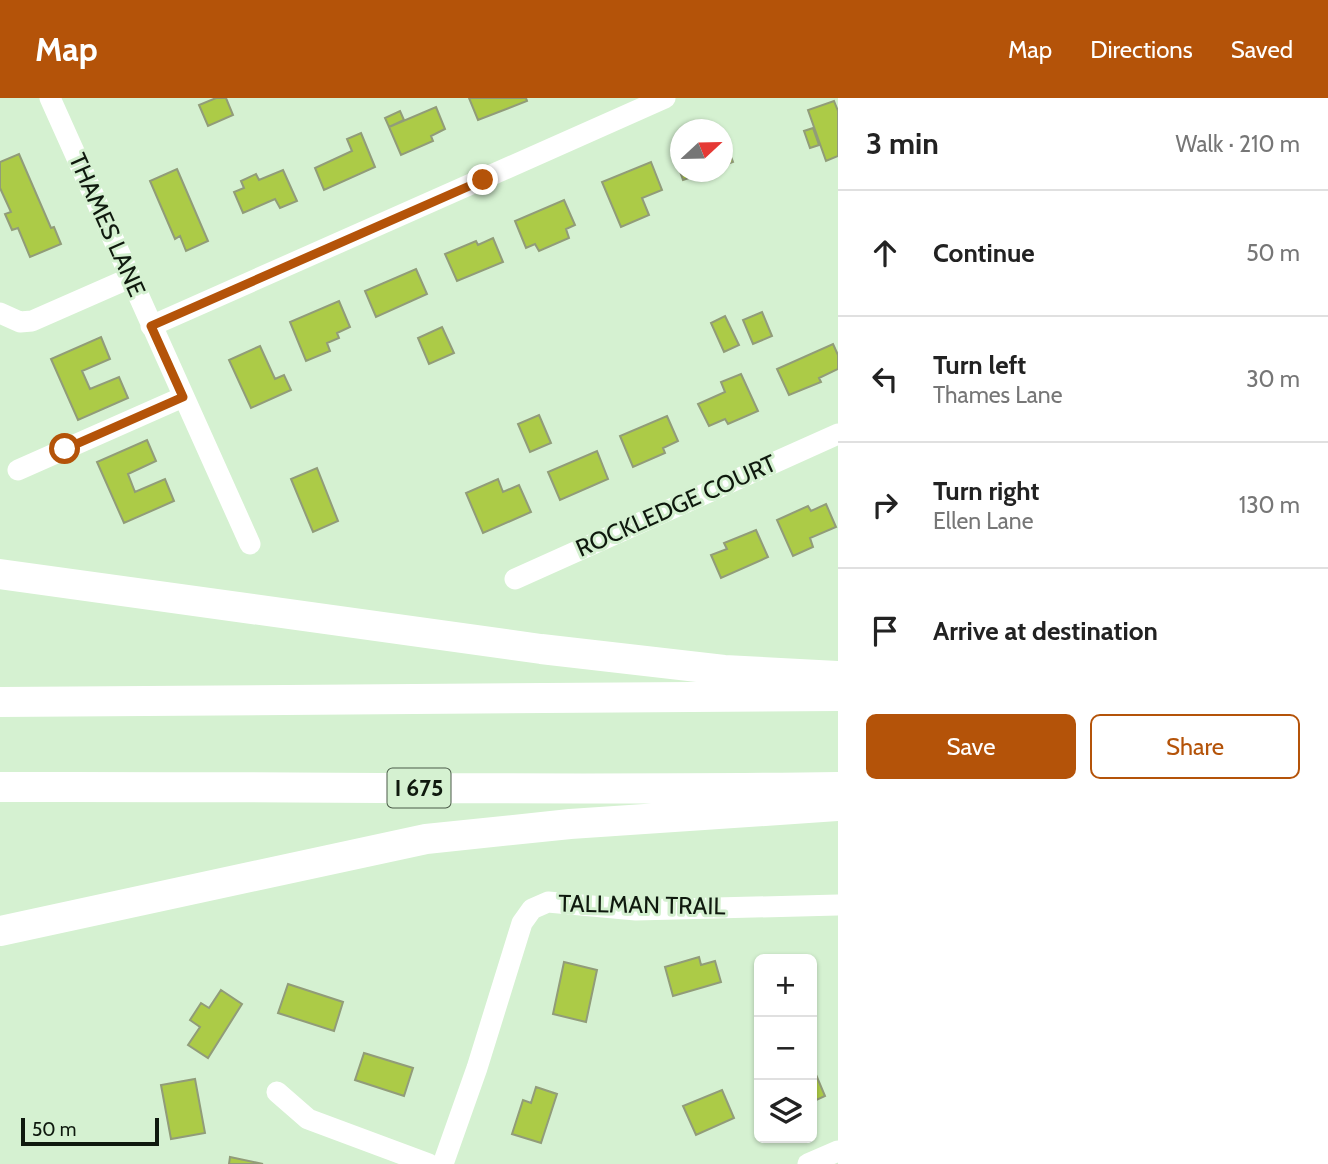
<!DOCTYPE html>
<html lang="en">
<head>
<meta charset="utf-8">
<style>
  body { margin:0; font-family:Cabin,sans-serif; background:#f2f2f2; color:#222 }
  .controls { position:absolute; right:21px; bottom:21px; display:grid; overflow:hidden; border-radius:10px; box-shadow:0 2px 5px #0004 }
  .controls button { width:63px; height:63px; display:grid; place-items:center; padding:0; border:0; border-bottom:2px solid #e0e0e0; background:#fff; color:#222; font:35px sans-serif }
  .compass { position:absolute; left:670px; top:21px; width:63px; height:63px; border-radius:50%; background:#fff; box-shadow:0 2px 5px #0004; rotate:68deg }
  .scale { position:absolute; left:21px; bottom:18px; width:138px; box-sizing:border-box; padding-left:7px; border:4px solid #0f190e; border-top:0; font-size:19px; line-height:24px; white-space:nowrap; color:#0f190e; -webkit-text-stroke:5px #d5f1d1; paint-order:stroke }
  .stop { position:absolute; width:21px; height:21px; margin:-16px; border:5px solid #b45309; border-radius:50%; background:#fff }
  .stop.end { background:#b45309; border-color:#fff; box-shadow:0 2px 7px #0008 }
  .list { margin:0; padding:0; list-style:none }
  h2 { display:flex; justify-content:space-between; align-items:center; height:91px; margin:0; padding:0 28px; font-size:30px }
  h2 small { font-size:23px; font-weight:400; color:#767676 }
  .list li { display:grid; grid-template-columns:46px 1fr auto; gap:21px; align-items:center; box-sizing:border-box; height:126px; padding:0 28px; border-top:2px solid #e0e0e0 }
  .list b { display:block; font-size:26px; white-space:nowrap }
  .list p { margin:0; font-size:23px; white-space:nowrap; color:#767676 }
  .list em { font-size:23px; font-style:normal; color:#767676 }
  .actions { display:flex; gap:14px; padding:21px 28px }
  .actions a { flex:1; padding:16px 0; border:2px solid #b45309; border-radius:10px; text-align:center; font-size:24px; color:#b45309 }
  .actions .main { background:#b45309; color:#fff }
  .icon { flex:none; width:38px; height:38px; fill:none; stroke:currentColor; stroke-width:2; stroke-linecap:round; stroke-linejoin:round }
  .map { position:relative; flex:none; width:838px; height:1066px; overflow:hidden }
  header { display:flex; align-items:center; gap:42px; box-sizing:border-box; height:98px; padding:0 35px; background:#b45309; color:#fff }
  header strong { font-size:33px }
  nav { display:flex; gap:38px; margin-inline-start:auto; font-size:24px }
  main { display:flex }
  aside { flex:1; background:#fff }
  .map>svg:first-child { display:block }
  .building { fill:#accb47; stroke:#919c79; stroke-width:2 }
  .lines { fill:none; stroke-linecap:round; stroke-linejoin:round }
  .minor { stroke:#fff; stroke-width:21 }
  .highway { stroke:#fff; stroke-width:30 }
  .route { stroke:#b45309; stroke-width:9 }
  .labels { text-anchor:middle; stroke-width:6; stroke-linejoin:round; paint-order:stroke }
  .shield { fill:#d5f1d1; stroke:#4a5a48; stroke-width:2 }
  .shield-label { font-size:23px; font-weight:bold; fill:#0f190e }
  .street-label { font-size:24px; fill:#0f190e; stroke:#d5f1d1 }
</style>
</head>
<body>
<header>
<strong>Map</strong>
<nav><a>Map</a><a>Directions</a><a>Saved</a></nav>
</header>
<main>
<div class="map">
<svg width="838" height="1066" viewBox="0 0 838 1066">
  <rect width="100%" height="100%" fill="#d5f1d1"/>
  <path class="building" d="M216,0h10l7,17 -25,11 -9,-21z
    M469,0h57l1,3 -49,19z
    M834,3l4,10v45l-12,5 -18,-51z
    M436,9l9,22 -14,7 2,5 -32,14 -12,-28z
    M400,13l4,9 -15,7 -4,-9z
    M813,30l6,17 -9,3 -6,-17z
    M361,35l14,34 -51,23 -9,-22 37,-17 -5,-12z
    M722,36l11,28 -11,4z
    M680,50v24h27l-24,8 -10,-29z
    M19,56l32,74 3,-1 7,17 -31,13 -12,-29 -6,2 -7,-16 6,-2 -11,-24v-26z
    M651,64l11,28 -20,8 7,17 -28,12 -19,-45z
    M177,71l31,72 -22,10 -6,-15 -5,3 -25,-58z
    M283,72l14,31 -17,7 -5,-9 -32,14 -9,-21 10,-4 -3,-7 15,-7 3,6z
    M564,102l11,25 -9,4 3,9 -30,13 -4,-7 -9,4 -11,-27z
    M493,140l10,24 -46,19 -12,-27 31,-13 2,4z
    M416,171l11,25 -51,23 -11,-26z
    M339,203l11,26 -13,6 2,5 -12,5 3,8 -24,10 -16,-39z
    M762,214l10,24 -19,8 -10,-24z
    M725,218l14,29 -15,7 -13,-29z
    M442,229l12,26 -25,11 -11,-26z
    M101,239l9,22 -28,12 8,18 29,-12 9,21 -50,22 -27,-61z
    M833,246l5,11v14l-19,9 2,4 -32,13 -12,-26z
    M260,248l15,33 9,-4 7,15 -40,18 -22,-48z
    M741,276l17,37 -30,13 -3,-5 -16,7 -11,-22 27,-12 -4,-10z
    M539,317l12,28 -21,9 -12,-28z
    M667,318l11,25 -15,7 2,5 -32,14 -13,-31z
    M147,342l9,21 -28,13 7,18 30,-13 9,22 -50,22 -27,-61z
    M597,353l11,28 -48,21 -12,-28z
    M317,370l21,53 -25,11 -22,-53z
    M498,381l5,13 16,-7 12,27 -48,21 -17,-40z
    M826,406l10,23 -26,11 3,9 -20,9 -16,-36 31,-14 3,5z
    M756,432l12,27 -47,21 -10,-23 16,-6 -3,-6z
    M699,859l2,8 14,-4 6,21 -48,14 -8,-29z
    M564,864l33,8 -11,52 -33,-8z
    M288,886l55,18 -9,29 -56,-18z
    M221,892l21,14 -34,54 -20,-13 12,-18 -10,-7 11,-17 8,5z
    M364,955l49,15 -9,28 -49,-16z
    M814,972l11,26 -13,6v-31z
    M195,981l10,54 -34,6 -10,-54z
    M536,989l21,7 -16,49 -29,-9 11,-34 8,3z
    M722,992l12,28 -38,17 -13,-29z
    M230,1059l33,7h-34z"/>
  <g class="lines">
    <path class="minor" d="M50,0l200,446
      M0,215l20,9 12,-1 98,-43
      M151,228l514,-228
      M18,372l165,-73
      M515,481l323,-145
      M277,994l31,27 121,45
      M443,1066l34,-96 45,-145 10,-14 16,-7 88,8 202,-5
      M808,1066l30,-13"/>
    <path class="highway" d="M0,476l541,75 183,21 114,6
      M0,604l838,-6
      M0,689c279,-1 559,4 838,0
      M0,833l426,-92 144,-15 268,-18"/>
  </g>
  <g class="lines">
    <path class="route" d="M65,351l118,-52 -32,-71 332,-146"/>
  </g>
  <g class="labels">
    <rect class="shield" x="387.5" y="670.5" width="63" height="39" rx="5"/>
    <g class="shield-label">
      <text x="419" y="698">I 675</text>
    </g>
    <g class="street-label">
      <text transform="translate(107 127) rotate(66)" y="8">THAMES LANE</text>
      <text transform="translate(676 408) rotate(-24)" y="8">ROCKLEDGE COURT</text>
      <text transform="translate(642 807) rotate(1)" y="8">TALLMAN TRAIL</text>
    </g>
  </g>
</svg>
<div class="controls">
<button>+</button>
<button>−</button>
<button><svg class="icon" aria-label="layers" viewBox="0 0 24 24"><path d="M12 4l9 5-9 5-9-5zM3 14l9 5 9-5"/></svg></button>
</div>
<svg class="compass" viewBox="-18 -18 36 36"><path d="M0-13l5 13h-10z" fill="#e53935"/><path d="M0 13l5-13h-10z" fill="#767676"/></svg>
<div class="scale">50 m</div>
<div class="stop" style="left:65px;top:351px"></div>
<div class="stop end" style="left:483px;top:82px"></div>
</div>
<aside>
<h2>3 min<small>Walk · 210 m</small></h2>
<ul class="list">
<li><svg class="icon" aria-label="ahead" viewBox="0 0 24 24"><path d="M12 20V5M6 11l6-6 6 6"/></svg><div><b>Continue</b></div><em>50 m</em></li>
<li><svg class="icon" aria-label="left" viewBox="0 0 24 24"><path d="M17 20v-9H6M10 6l-5 5 5 5"/></svg><div><b>Turn left</b><p>Thames Lane</p></div><em>30 m</em></li>
<li><svg class="icon" aria-label="right" viewBox="0 0 24 24"><path d="M7 20v-9h11M14 6l5 5-5 5"/></svg><div><b>Turn right</b><p>Ellen Lane</p></div><em>130 m</em></li>
<li><svg class="icon" aria-label="arrive" viewBox="0 0 24 24"><path d="M6 21V4h12l-3 4 3 4H6"/></svg><div><b>Arrive at destination</b></div></li>
</ul>
<div class="actions"><a class="main">Save</a><a>Share</a></div>
</aside>
</main>
</body>
</html>
